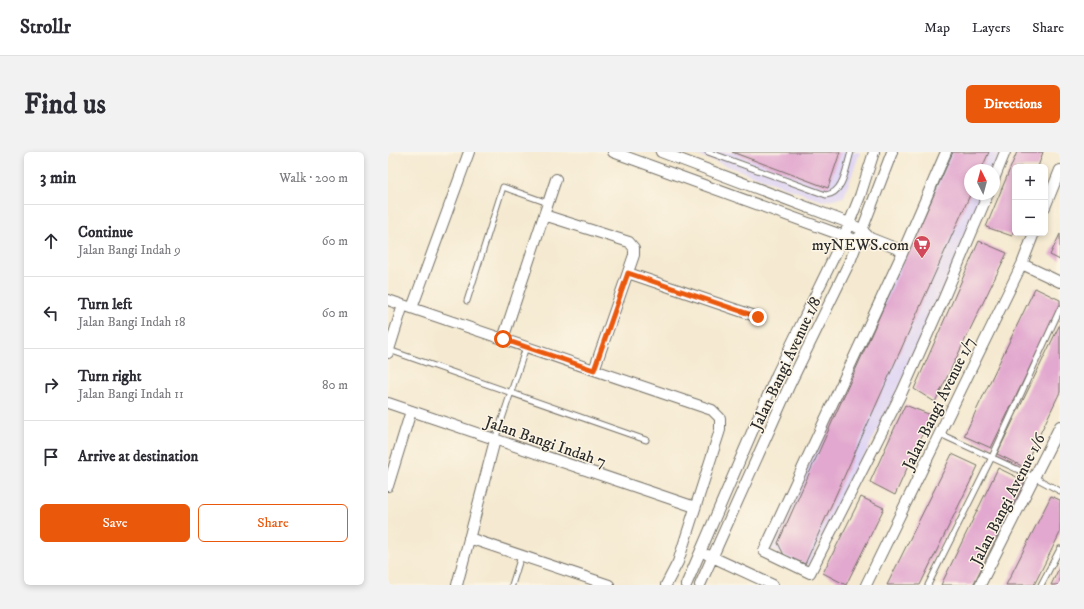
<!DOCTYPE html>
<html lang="en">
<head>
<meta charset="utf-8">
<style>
  body { margin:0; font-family:"IM FELL DW Pica",serif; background:#f2f2f3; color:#2b2b33 }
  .controls { position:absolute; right:12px; top:12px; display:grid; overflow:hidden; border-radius:6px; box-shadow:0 2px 6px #0003 }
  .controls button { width:36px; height:36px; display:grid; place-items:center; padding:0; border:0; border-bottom:1px solid #e1e1e2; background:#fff; color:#2b2b33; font:20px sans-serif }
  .compass { position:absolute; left:576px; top:12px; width:36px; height:36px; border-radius:50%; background:#fff; box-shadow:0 2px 6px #0003; rotate:354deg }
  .stop { position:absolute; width:12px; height:12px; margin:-9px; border:3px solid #ea580c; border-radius:50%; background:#fff }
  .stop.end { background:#ea580c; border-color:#fff; box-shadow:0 1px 4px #0008 }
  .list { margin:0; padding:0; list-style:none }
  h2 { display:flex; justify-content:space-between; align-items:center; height:52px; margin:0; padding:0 16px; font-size:17px }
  h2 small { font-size:13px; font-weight:400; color:#7c7c81 }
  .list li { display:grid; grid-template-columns:26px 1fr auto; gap:12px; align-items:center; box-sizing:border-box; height:72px; padding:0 16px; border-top:1px solid #e1e1e2 }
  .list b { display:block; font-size:15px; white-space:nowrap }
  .list p { margin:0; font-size:13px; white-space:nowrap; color:#7c7c81 }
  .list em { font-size:13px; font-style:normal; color:#7c7c81 }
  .actions { display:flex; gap:8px; padding:12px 16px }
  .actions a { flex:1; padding:9px 0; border:1px solid #ea580c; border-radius:6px; text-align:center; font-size:14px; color:#ea580c }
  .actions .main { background:#ea580c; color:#fff }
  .icon { flex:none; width:22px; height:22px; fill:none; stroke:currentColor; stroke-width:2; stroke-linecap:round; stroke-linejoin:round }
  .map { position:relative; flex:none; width:672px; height:433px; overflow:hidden; border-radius:6px }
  header { display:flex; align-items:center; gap:24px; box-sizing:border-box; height:56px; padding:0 20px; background:#fff; border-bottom:1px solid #e1e1e2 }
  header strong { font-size:19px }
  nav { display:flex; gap:22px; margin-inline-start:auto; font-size:14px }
  .intro { display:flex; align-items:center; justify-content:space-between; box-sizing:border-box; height:96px; padding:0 24px }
  h1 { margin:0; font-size:28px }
  .button { padding:10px 18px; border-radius:6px; background:#ea580c; color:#fff; font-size:14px; font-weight:700 }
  main { display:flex; gap:24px; padding:0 24px }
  aside { flex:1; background:#fff; border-radius:6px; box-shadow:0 2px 6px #0003 }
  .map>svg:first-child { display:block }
  .built { fill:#dfd5f5 }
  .building { fill:#e2a8cf }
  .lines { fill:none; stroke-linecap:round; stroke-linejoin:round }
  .service-casing { stroke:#726e65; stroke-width:7 }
  .minor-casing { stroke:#726e65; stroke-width:12 }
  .service { stroke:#fff; stroke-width:5 }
  .minor { stroke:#fff; stroke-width:10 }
  .route { stroke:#ea580c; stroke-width:5 }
  .labels { text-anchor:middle; stroke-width:3; stroke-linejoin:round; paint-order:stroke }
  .poi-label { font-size:16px; fill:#2b2b2b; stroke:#fcf5e5; text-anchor:end }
  .street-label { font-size:16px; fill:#2b2b2b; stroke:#fcf5e5 }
</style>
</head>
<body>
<header>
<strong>Strollr</strong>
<nav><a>Map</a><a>Layers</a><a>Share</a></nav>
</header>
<div class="intro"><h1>Find us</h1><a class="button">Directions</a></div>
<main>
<aside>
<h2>3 min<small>Walk · 200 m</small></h2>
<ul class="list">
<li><svg class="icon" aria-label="ahead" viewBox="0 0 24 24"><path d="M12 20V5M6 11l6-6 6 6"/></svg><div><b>Continue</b><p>Jalan Bangi Indah 9</p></div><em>60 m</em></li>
<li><svg class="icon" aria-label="left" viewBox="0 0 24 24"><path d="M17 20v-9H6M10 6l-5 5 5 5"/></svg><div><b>Turn left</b><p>Jalan Bangi Indah 18</p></div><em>60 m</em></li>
<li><svg class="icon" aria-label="right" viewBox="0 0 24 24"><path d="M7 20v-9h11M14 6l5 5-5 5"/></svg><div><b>Turn right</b><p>Jalan Bangi Indah 11</p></div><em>80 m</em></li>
<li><svg class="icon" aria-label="arrive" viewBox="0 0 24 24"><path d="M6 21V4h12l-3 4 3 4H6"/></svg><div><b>Arrive at destination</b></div></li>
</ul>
<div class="actions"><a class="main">Save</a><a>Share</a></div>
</aside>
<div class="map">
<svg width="672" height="433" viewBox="0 0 672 433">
  <rect width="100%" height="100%" fill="#fcf5e5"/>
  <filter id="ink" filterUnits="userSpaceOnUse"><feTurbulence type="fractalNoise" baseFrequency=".025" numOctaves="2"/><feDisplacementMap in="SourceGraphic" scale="8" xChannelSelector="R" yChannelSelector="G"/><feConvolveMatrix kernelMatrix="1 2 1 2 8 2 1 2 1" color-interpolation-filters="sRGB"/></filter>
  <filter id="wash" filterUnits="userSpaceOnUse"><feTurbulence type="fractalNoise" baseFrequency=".012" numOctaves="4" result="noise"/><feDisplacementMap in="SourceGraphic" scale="16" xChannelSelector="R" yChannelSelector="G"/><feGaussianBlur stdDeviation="0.9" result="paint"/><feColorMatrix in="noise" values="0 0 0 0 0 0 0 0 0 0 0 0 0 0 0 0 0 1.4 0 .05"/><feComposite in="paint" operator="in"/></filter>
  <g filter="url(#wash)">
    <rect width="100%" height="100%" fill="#f5ead1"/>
    <path class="built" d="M301,0h171l-16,45 -21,4z
      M562,0h51l-7,18h-24v24h14l-37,89 -57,123 -83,162 -37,-19z"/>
    <g id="blocks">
      <path class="building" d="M344,0h108l-12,36z
        M565,0h36l-8,18h-11v25l-165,369 -21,-9 -6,-12z
        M629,0h26l-5,15h-23v60l-3,9 -26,-9z
        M672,82v26l-10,-5z
        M591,89l28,12 -72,149 -21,-13z
        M647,136l25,12v5l-69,143 -27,-12z
        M672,172v68l-36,75 -27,-13z
        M517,253l26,10 -36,80 -25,-13z
        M564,302l26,12 -58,119h-33z
        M610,316l27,13 -52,104h-32z
        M663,344l9,4v33l-26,52h-28z
        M473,345l23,11 -38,77 -23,-12z
        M672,414v19h-9z"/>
    </g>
  </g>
  <g filter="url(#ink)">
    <use href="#blocks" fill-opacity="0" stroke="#726e65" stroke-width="1"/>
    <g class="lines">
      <defs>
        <path id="service" d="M320,0l118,43c18,-2 20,-28 25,-43
          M79,149l36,-114 45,16
          M1,198l257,90
          M552,282l94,43 26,14
          M107,288l31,-93
          M124,433l9,-29
          M540,433l64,-128 68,-148
          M653,433l19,-36"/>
        <path id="minor" d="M225,0l231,84 13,4 13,-2
          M273,0l188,71 13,7 8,8 33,13
          M558,0l-45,104 -137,295 46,22 92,-181 41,-92 45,-106
          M606,27l11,-27
          M657,55l15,-37
          M156,63l85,27 5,6v7l-40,115
          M634,112l38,18
          M240,121l130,44
          M0,148l324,110 8,8v12l-42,132 -12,23
          M24,156l57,-156
          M115,187l53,-160
          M0,201l15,-48
          M0,251l307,104
          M0,334l23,-75
          M81,386l140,47
          M320,403l65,30
          M69,433l38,-145
          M298,433l91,-211 67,-138 16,-40 14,-44
          M312,433l90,-201 61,-125 41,-107
          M478,433l156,-321 12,-31
          M592,433l80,-159"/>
      </defs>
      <use href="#service" class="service-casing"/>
      <use href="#minor" class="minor-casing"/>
      <use href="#service" class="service"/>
      <use href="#minor" class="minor"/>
    </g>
  </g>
  <g class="lines" filter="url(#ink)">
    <path class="route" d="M115,187l91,31 34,-97 130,44"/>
  </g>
  <defs>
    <symbol id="supermarket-pin" viewBox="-11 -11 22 30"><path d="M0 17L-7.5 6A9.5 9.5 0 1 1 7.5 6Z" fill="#d1495b" stroke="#fcf5e5"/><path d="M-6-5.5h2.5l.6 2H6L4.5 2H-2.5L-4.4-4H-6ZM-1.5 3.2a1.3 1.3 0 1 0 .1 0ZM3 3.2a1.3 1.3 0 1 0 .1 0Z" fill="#fff"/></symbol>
  </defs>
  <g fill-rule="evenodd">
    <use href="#supermarket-pin" x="524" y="82" width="20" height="27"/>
  </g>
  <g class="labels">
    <g class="poi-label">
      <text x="521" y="98">myNEWS.com</text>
    </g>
    <g class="street-label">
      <text transform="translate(397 211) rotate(-65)" y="6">Jalan Bangi Avenue 1/8</text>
      <text transform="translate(550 251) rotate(-64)" y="6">Jalan Bangi Avenue 1/7</text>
      <text transform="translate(158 289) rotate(19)" y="6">Jalan Bangi Indah 7</text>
      <text transform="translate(619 347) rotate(-63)" y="6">Jalan Bangi Avenue 1/6</text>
    </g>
  </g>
</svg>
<div class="controls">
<button>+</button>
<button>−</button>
</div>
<svg class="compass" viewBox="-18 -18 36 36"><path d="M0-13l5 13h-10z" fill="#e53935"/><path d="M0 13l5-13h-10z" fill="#7c7c81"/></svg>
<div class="stop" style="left:115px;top:187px"></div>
<div class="stop end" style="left:370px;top:165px"></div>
</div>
</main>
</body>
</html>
